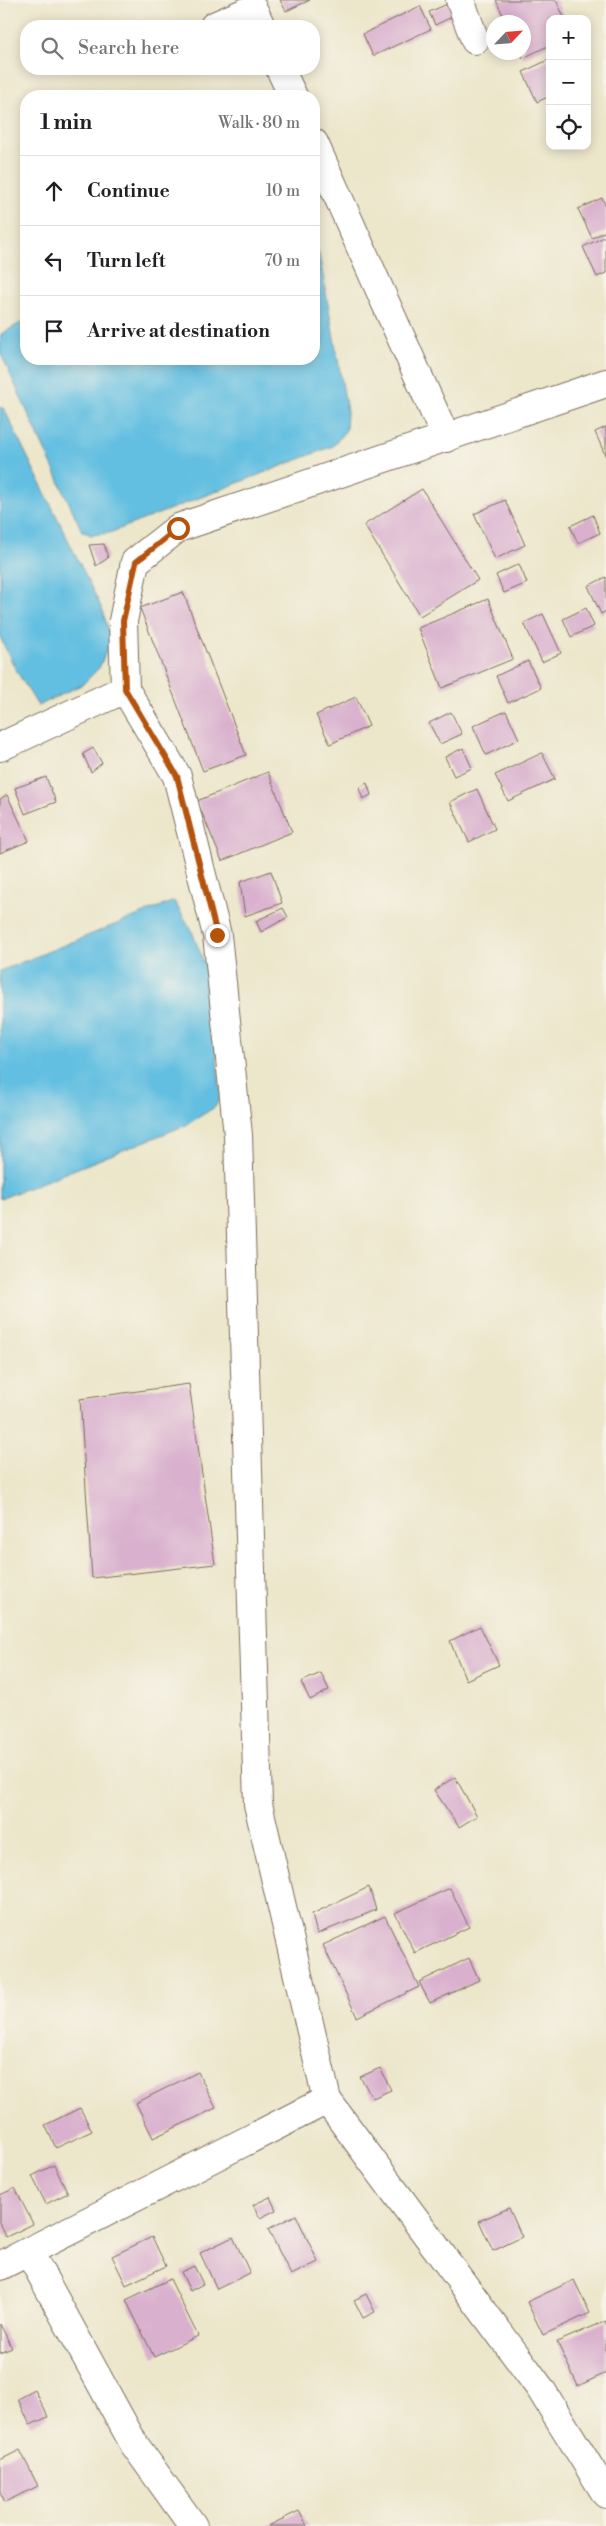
<!DOCTYPE html>
<html lang="en">
<head>
<meta charset="utf-8">
<style>
  body { margin:0; font-family:"Libre Bodoni",serif; background:#f6f6f6; color:#202124 }
  .controls { position:absolute; right:15px; top:15px; display:grid; overflow:hidden; border-radius:10px; box-shadow:0 2px 12px #0003 }
  .controls button { width:45px; height:45px; display:grid; place-items:center; padding:0; border:0; border-bottom:1px solid #e0e0e0; background:#fff; color:#202124; font:25px sans-serif }
  .compass { position:absolute; left:486px; top:15px; width:45px; height:45px; border-radius:50%; background:#fff; box-shadow:0 2px 12px #0003; rotate:64deg }
  .stop { position:absolute; width:15px; height:15px; margin:-11px; border:4px solid #b45309; border-radius:50%; background:#fff }
  .stop.end { background:#b45309; border-color:#fff; box-shadow:0 1px 5px #0008 }
  .list { margin:0; padding:0; list-style:none }
  h2 { display:flex; justify-content:space-between; align-items:center; height:65px; margin:0; padding:0 20px; font-size:21px }
  h2 small { font-size:16px; font-weight:400; color:#757577 }
  .list li { display:grid; grid-template-columns:32px 1fr auto; gap:15px; align-items:center; box-sizing:border-box; height:70px; padding:0 20px; border-top:1px solid #e0e0e0 }
  .list b { display:block; font-size:19px; white-space:nowrap }
  .list em { font-size:16px; font-style:normal; color:#757577 }
  .icon { flex:none; width:28px; height:28px; fill:none; stroke:currentColor; stroke-width:2; stroke-linecap:round; stroke-linejoin:round }
  .map { position:relative; flex:none; width:606px; height:2526px; overflow:hidden }
  .search { position:absolute; background:#fff; box-shadow:0 2px 12px #0003; left:20px; top:20px; width:300px; height:55px; display:flex; align-items:center; gap:12px; box-sizing:border-box; padding:0 18px; border-radius:20px; color:#757577; font-size:19px }
  .panel { position:absolute; background:#fff; box-shadow:0 2px 12px #0003; left:20px; top:90px; width:300px; height:275px; border-radius:20px }
  .map>svg:first-child { display:block }
  .water { fill:#63bfe1; stroke:#4f7480 }
  .building { fill:#d9b0ce }
  .lines { fill:none; stroke-linecap:round; stroke-linejoin:round }
  .street-casing { stroke:#796c5b; stroke-width:30 }
  .street { stroke:#fff; stroke-width:28 }
  .route { stroke:#b45309; stroke-width:6 }
</style>
</head>
<body>
<div class="map">
<svg width="606" height="2526" viewBox="0 0 606 2526">
  <rect width="100%" height="100%" fill="#f7f3e8"/>
  <filter id="ink" filterUnits="userSpaceOnUse"><feTurbulence type="fractalNoise" baseFrequency=".02" numOctaves="2"/><feDisplacementMap in="SourceGraphic" scale="10" xChannelSelector="R" yChannelSelector="G"/><feConvolveMatrix kernelMatrix="1 2 1 2 8 2 1 2 1" color-interpolation-filters="sRGB"/></filter>
  <filter id="wash" filterUnits="userSpaceOnUse"><feTurbulence type="fractalNoise" baseFrequency=".0096" numOctaves="4" result="noise"/><feDisplacementMap in="SourceGraphic" scale="20" xChannelSelector="R" yChannelSelector="G"/><feGaussianBlur stdDeviation="1.12" result="paint"/><feColorMatrix in="noise" values="0 0 0 0 0 0 0 0 0 0 0 0 0 0 0 0 0 1.4 0 .05"/><feComposite in="paint" operator="in"/></filter>
  <g filter="url(#wash)">
    <rect width="100%" height="100%" fill="#ece6cb"/>
    <path class="water" d="M314,246l5,8 28,157 -1,19 -13,16 -224,87 -18,2 -9,-4 -82,-179 1,-18 25,-14v39h288z
      M0,407l4,2 98,200 9,31 -12,28 -16,16 -45,22 -22,-36 -16,-33z
      M174,901l17,28 17,44 13,124 -6,10 -29,18 -186,74v-228z"/>
    <g id="blocks">
      <path class="building" d="M280,0h30l-24,11z
        M496,0h60l9,19h-15v26l-27,13 -3,-6h4v-30h-18z
        M452,2l6,12 -23,11 -6,-13z
        M420,6l11,23 -58,27 -10,-22z
        M550,59v37l-13,6 -14,-30z
        M602,198l4,9v24l-14,7 -14,-29z
        M606,236v37l-9,4 -14,-30z
        M606,427v30l-11,-25z
        M422,489l56,91 -58,36 -56,-91z
        M505,500l20,45 -30,14 -21,-45z
        M593,515l7,18 -22,10 -8,-17z
        M104,544l4,14 -12,8 -7,-21z
        M519,564l8,19 -23,10 -8,-18z
        M606,577v34l-5,3 -13,-28z
        M183,592l63,163 -43,16 -63,-163z
        M488,599l25,60 -71,29 -24,-60z
        M586,608l8,18 -23,11 -8,-18z
        M543,614l18,39 -19,9 -18,-39z
        M528,661l13,27 -33,15 -12,-27z
        M356,697l13,29 -39,18 -14,-29z
        M506,711l13,28 -33,16 -13,-29z
        M451,712l11,22 -22,10 -11,-21z
        M93,748l9,15 -11,9 -8,-18z
        M463,748l9,20 -18,8 -9,-19z
        M542,753l13,26 -47,22 -13,-26z
        M268,772l24,60 -70,29 -25,-60z
        M46,777l10,25 -31,12 -10,-26z
        M367,783l4,12 -8,4 -4,-11z
        M477,789l18,40 -26,13 -19,-40z
        M7,795l22,46 -29,12v-54z
        M271,871l11,32 -37,13 -5,-34z
        M283,908l5,9 -27,15 -5,-11z
        M189,1384l26,180 -123,14 -12,-179z
        M480,1626l19,39 -33,15 -16,-39z
        M321,1673l8,17 -19,10 -9,-18z
        M455,1777l22,39 -18,11 -25,-37z
        M369,1887l7,23 -59,24 -5,-20z
        M450,1888l19,39 -54,26 -20,-40z
        M385,1916l34,71 -62,30 -34,-72z
        M469,1958l10,22 -49,23 -11,-21z
        M380,2068l11,22 -18,8 -13,-21z
        M198,2072l18,36 -63,30 -17,-35z
        M80,2108l12,23 -36,17 -11,-23z
        M54,2165l14,28 -22,11 -14,-28z
        M15,2188l18,36 -27,13 -6,-12v-30z
        M270,2197l6,13 -16,8 -7,-13z
        M509,2208l13,29 -29,14 -14,-30z
        M296,2215l22,47 -27,13 -23,-46z
        M152,2237l14,29 -40,19 -14,-29z
        M233,2237l17,36 -33,16 -17,-36z
        M194,2266l9,18 -13,7 -9,-19z
        M170,2279l28,57 -44,21 -28,-57z
        M574,2280l16,33 -47,22 -16,-33z
        M366,2294l9,18 -12,6 -9,-18z
        M606,2321v52l-28,13 -21,-44z
        M0,2324l12,24 -12,5z
        M35,2390l13,27 -18,8 -12,-26z
        M20,2450l18,36 -33,16 -5,-10v-32z
        M299,2511l8,15h-39z"/>
    </g>
  </g>
  <g filter="url(#ink)">
    <use href="#blocks" fill-opacity="0" stroke="#796c5b" stroke-width="1"/>
    <g class="lines">
      <defs>
        <path id="street" d="M460,0l15,40
          M214,26l39,-17 8,17
          M280,69l13,27
          M314,143l132,295
          M125,689l52,87 40,159 21,200 20,669 69,296 213,288 66,106
          M0,747l125,-58 -2,-68 12,-59 43,-34 428,-145
          M29,2252l105,192 59,82
          M0,2266l327,-166"/>
      </defs>
      <use href="#street" class="street-casing"/>
      <use href="#street" class="street"/>
    </g>
  </g>
  <g class="lines" filter="url(#ink)">
    <path class="route" d="M178,528l-42,34 -13,59 2,68 52,87 40,159"/>
  </g>
</svg>
<div class="controls">
<button>+</button>
<button>−</button>
<button><svg class="icon" aria-label="locate" viewBox="0 0 24 24"><circle cx="12" cy="12" r="6"/><path d="M12 2v4M12 18v4M2 12h4M18 12h4"/></svg></button>
</div>
<svg class="compass" viewBox="-18 -18 36 36"><path d="M0-13l5 13h-10z" fill="#e53935"/><path d="M0 13l5-13h-10z" fill="#757577"/></svg>
<div class="stop" style="left:178px;top:528px"></div>
<div class="stop end" style="left:217px;top:935px"></div>
<div class="search"><svg class="icon" aria-label="search" viewBox="0 0 24 24"><circle cx="10" cy="10" r="6"/><path d="M15 15l6 6"/></svg>Search here</div>
<section class="panel">
<h2>1 min<small>Walk · 80 m</small></h2>
<ul class="list">
<li><svg class="icon" aria-label="ahead" viewBox="0 0 24 24"><path d="M12 20V5M6 11l6-6 6 6"/></svg><div><b>Continue</b></div><em>10 m</em></li>
<li><svg class="icon" aria-label="left" viewBox="0 0 24 24"><path d="M17 20v-9H6M10 6l-5 5 5 5"/></svg><div><b>Turn left</b></div><em>70 m</em></li>
<li><svg class="icon" aria-label="arrive" viewBox="0 0 24 24"><path d="M6 21V4h12l-3 4 3 4H6"/></svg><div><b>Arrive at destination</b></div></li>
</ul>
</section>
</div>
</body>
</html>
